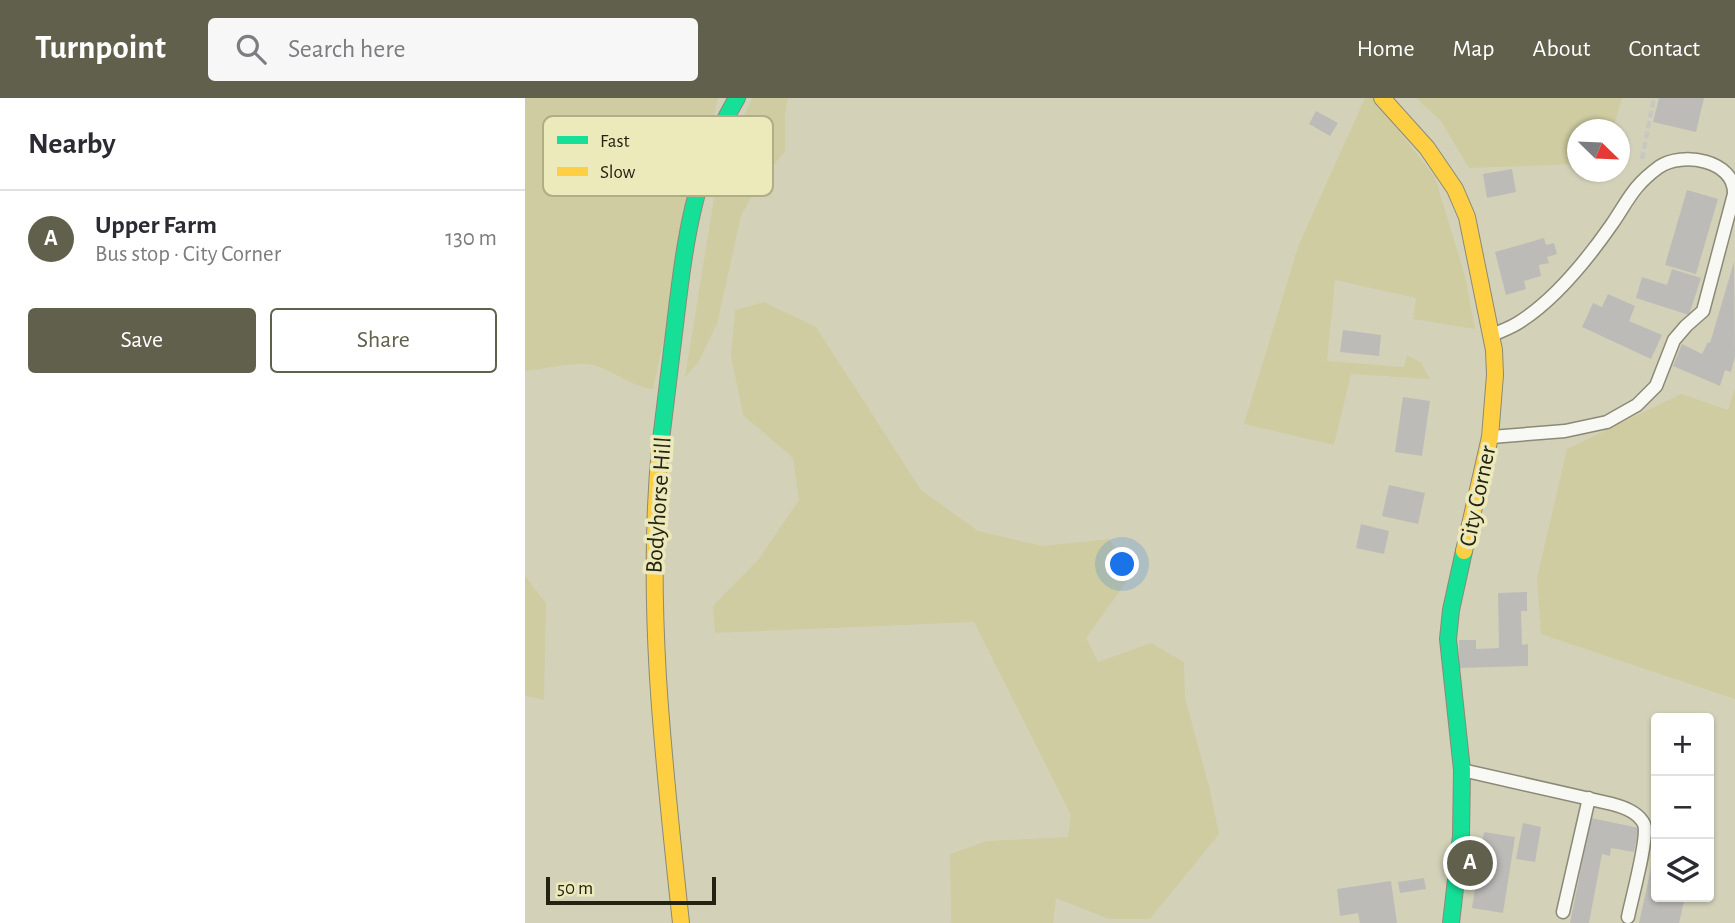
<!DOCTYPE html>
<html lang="en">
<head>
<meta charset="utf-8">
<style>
  body { margin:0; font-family:"Alegreya Sans",sans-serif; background:#f7f7f7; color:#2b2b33 }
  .controls { position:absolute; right:21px; bottom:21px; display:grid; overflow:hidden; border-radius:7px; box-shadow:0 2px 5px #0004 }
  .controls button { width:63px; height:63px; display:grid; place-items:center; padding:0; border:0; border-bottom:2px solid #e1e1e2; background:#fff; color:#2b2b33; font:35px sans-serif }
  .compass { position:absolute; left:1042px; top:21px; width:63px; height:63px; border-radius:50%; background:#fff; box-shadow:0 2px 5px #0004; rotate:113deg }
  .scale { position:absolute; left:21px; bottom:18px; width:170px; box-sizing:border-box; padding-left:7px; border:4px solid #242311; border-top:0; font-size:19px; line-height:24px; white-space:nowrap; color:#242311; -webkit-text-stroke:5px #ece9bb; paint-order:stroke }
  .you { position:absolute; left:598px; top:467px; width:24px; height:24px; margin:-18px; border:5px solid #fff; border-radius:50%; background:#1a73e8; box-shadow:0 0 0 10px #1a73e833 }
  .badge { display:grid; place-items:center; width:46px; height:46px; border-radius:50%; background:#61604c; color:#fff; font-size:23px; font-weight:700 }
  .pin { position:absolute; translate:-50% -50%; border:4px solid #fff; box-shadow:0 2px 7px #0006 }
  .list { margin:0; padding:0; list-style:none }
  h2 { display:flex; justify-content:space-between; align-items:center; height:91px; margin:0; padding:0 28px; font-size:30px }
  h2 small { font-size:23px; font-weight:400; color:#7c7c81 }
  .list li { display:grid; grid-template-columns:46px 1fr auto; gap:21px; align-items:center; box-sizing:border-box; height:98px; padding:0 28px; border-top:2px solid #e1e1e2 }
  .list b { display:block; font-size:26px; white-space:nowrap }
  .list p { margin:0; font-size:23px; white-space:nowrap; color:#7c7c81 }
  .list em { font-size:23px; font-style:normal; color:#7c7c81 }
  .actions { display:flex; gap:14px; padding:21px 28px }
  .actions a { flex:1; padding:16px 0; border:2px solid #61604c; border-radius:7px; text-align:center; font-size:24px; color:#61604c }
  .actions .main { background:#61604c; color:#fff }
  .icon { flex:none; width:38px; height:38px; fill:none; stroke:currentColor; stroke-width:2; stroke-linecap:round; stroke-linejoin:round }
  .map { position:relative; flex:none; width:1210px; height:825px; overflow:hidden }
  header { display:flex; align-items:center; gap:42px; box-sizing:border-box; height:98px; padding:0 35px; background:#61604c; color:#fff }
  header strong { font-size:33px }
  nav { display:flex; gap:38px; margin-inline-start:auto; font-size:24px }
  .search { width:490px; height:63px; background:#f7f7f7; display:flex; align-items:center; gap:18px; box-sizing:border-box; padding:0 24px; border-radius:7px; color:#7c7c81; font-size:26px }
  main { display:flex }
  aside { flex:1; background:#fff }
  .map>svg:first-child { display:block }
  .green { fill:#cfcca1 }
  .building { fill:#bcbbb8 }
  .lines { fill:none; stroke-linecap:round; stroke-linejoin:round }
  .lane-casing { stroke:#8b8a76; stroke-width:15 }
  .fast-casing { stroke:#8b8a76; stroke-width:18 }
  .slow-casing { stroke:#8b8a76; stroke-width:18 }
  .path { stroke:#c8c7c0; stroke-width:4.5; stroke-dasharray:7 3.5; stroke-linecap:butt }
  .lane { stroke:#f8f8f4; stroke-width:12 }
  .fast { stroke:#16e098; stroke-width:16 }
  .slow { stroke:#ffcf43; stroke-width:16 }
  .labels { text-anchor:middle; stroke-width:7; stroke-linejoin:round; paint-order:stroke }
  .street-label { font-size:24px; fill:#242311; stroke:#ece9bb }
  .key { fill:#ece9bb; stroke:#b0ae88; stroke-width:2 }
  .key-label { font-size:19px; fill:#242311 }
</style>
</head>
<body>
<header>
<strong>Turnpoint</strong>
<div class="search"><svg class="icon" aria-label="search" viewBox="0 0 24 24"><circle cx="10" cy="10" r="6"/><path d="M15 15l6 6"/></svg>Search here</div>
<nav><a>Home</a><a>Map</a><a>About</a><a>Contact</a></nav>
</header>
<main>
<aside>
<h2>Nearby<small></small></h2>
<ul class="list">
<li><span class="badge">A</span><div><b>Upper Farm</b><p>Bus stop · City Corner</p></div><em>130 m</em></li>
</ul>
<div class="actions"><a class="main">Save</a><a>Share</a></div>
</aside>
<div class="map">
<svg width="1210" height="825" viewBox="0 0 1210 825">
  <rect width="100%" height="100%" fill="#d3d2b9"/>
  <path class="green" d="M0,0h193l-65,291c-24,-2 -43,-23 -67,-25 -19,-1 -42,5 -61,7z
    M227,0h36l-3,16v37l-28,35 -16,30 -24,108 -19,39 -13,14 33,-203z
    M840,0h8l62,79 30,99 10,53 -62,-10 3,-21 -81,-18 -8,81 77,6 3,-12 14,7 9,17 -79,-5 -17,71 -90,-21 55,-180z
    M891,0h206l-9,31 -36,1v34l-108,4 -28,-47z
    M239,204l52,25 105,163 57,41 64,15 67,-7 23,35 -46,64 12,24 53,-19 33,19 1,36 25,92 9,44 -69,85h-41l-53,-21 -3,25h-102l-1,-69 37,-13 81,-4 3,-22 -97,-193 -259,11 -2,-27 45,-46 41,-60 -6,-42 -50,-43 -12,-59 4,-46z
    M1210,290v311l-194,-65 -4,-56 30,-129 114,-55 47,16z
    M0,478l21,27 -2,97 -19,-4z"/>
  <path class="building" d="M1134,0h45l-8,34 -43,-10z
    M791,13l22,12 -8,13 -21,-12z
    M987,71l4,23 -29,6 -4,-24z
    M1162,92l31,9 -22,75 -31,-9z
    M1019,140l2,7 8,-2 3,11 -10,3 2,6 -10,2 2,11 -17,5 2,8 -20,6 -11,-43z
    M1209,164l1,94 -4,16 -6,-2 -5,16 -47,-20 9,-22 20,10 6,-12 2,1z
    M1147,171l29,9 -12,37 -53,-17 6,-21 25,8z
    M1083,196l27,12 -6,15 33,14 -11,24 -69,-32 11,-24 9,4z
    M818,232l38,5 -2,21 -39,-4z
    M878,299l27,4 -8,55 -27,-4z
    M864,387l36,8 -7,31 -36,-8z
    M836,426l28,7 -5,23 -28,-6z
    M1002,494v19h-6l1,34 6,-1v22l-69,2v-28h17v9l23,-1 -1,-55z
    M1066,720l48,10 -5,24 -23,-4 -1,8 -8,-2 -13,69h-19z
    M998,725l18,4 -6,35 -19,-3z
    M959,734l31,5 -12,76 -31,-5z
    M1130,752l1,47h29l-6,26h-40z
    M899,780l2,11 -26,4 -2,-11z
    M866,783l6,42h-37l-2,-10 -18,3 -3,-27z"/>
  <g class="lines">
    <defs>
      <path id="lane" d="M966,339l74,-6 42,-9 30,-17 19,-19 18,-46 12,-14 17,-15 31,-117c1,-34 -52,-43 -75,-27 -26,19 -30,32 -47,57 -23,33 -57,75 -91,97 -8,6 -20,10 -29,14
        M937,672l150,34c12,3 26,8 32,20 5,13 -13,77 -16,93
        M1038,814l26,-114"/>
      <path id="fast" d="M135,350c5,-41 10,-82 15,-123 10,-84 18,-153 62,-227
        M926,825l10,-87 1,-66 -14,-131 3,-29 13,-59"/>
      <path id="slow" d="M857,0l45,50 28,41 12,28 27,133 1,25 -5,62 -26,114
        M135,350c-15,159 4,316 21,475"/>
    </defs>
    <use href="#lane" class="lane-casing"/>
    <use href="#fast" class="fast-casing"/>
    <use href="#slow" class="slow-casing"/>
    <path class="path" d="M1117,61l12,-61"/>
    <use href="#lane" class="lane"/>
    <use href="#fast" class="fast"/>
    <use href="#slow" class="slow"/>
  </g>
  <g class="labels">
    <g class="street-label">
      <text transform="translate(952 398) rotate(-78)" y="8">City Corner</text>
      <text transform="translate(133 407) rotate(-86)" y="8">Bodyhorse Hill</text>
    </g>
  </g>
  <rect x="18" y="18" width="230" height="80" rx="10" class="key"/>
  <rect x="32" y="38" width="31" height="8" fill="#16e098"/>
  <rect x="32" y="69" width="31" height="9" fill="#ffcf43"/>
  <g class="key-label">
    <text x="75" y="49">Fast</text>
    <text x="75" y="80">Slow</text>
  </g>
</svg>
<div class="controls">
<button>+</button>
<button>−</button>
<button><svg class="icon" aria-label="layers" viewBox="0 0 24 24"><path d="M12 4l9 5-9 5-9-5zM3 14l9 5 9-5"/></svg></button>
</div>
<svg class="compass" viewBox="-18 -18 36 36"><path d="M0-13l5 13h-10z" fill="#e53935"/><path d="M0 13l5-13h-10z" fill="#7c7c81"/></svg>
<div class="scale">50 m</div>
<div class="you"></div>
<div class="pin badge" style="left:945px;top:765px">A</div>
</div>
</main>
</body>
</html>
